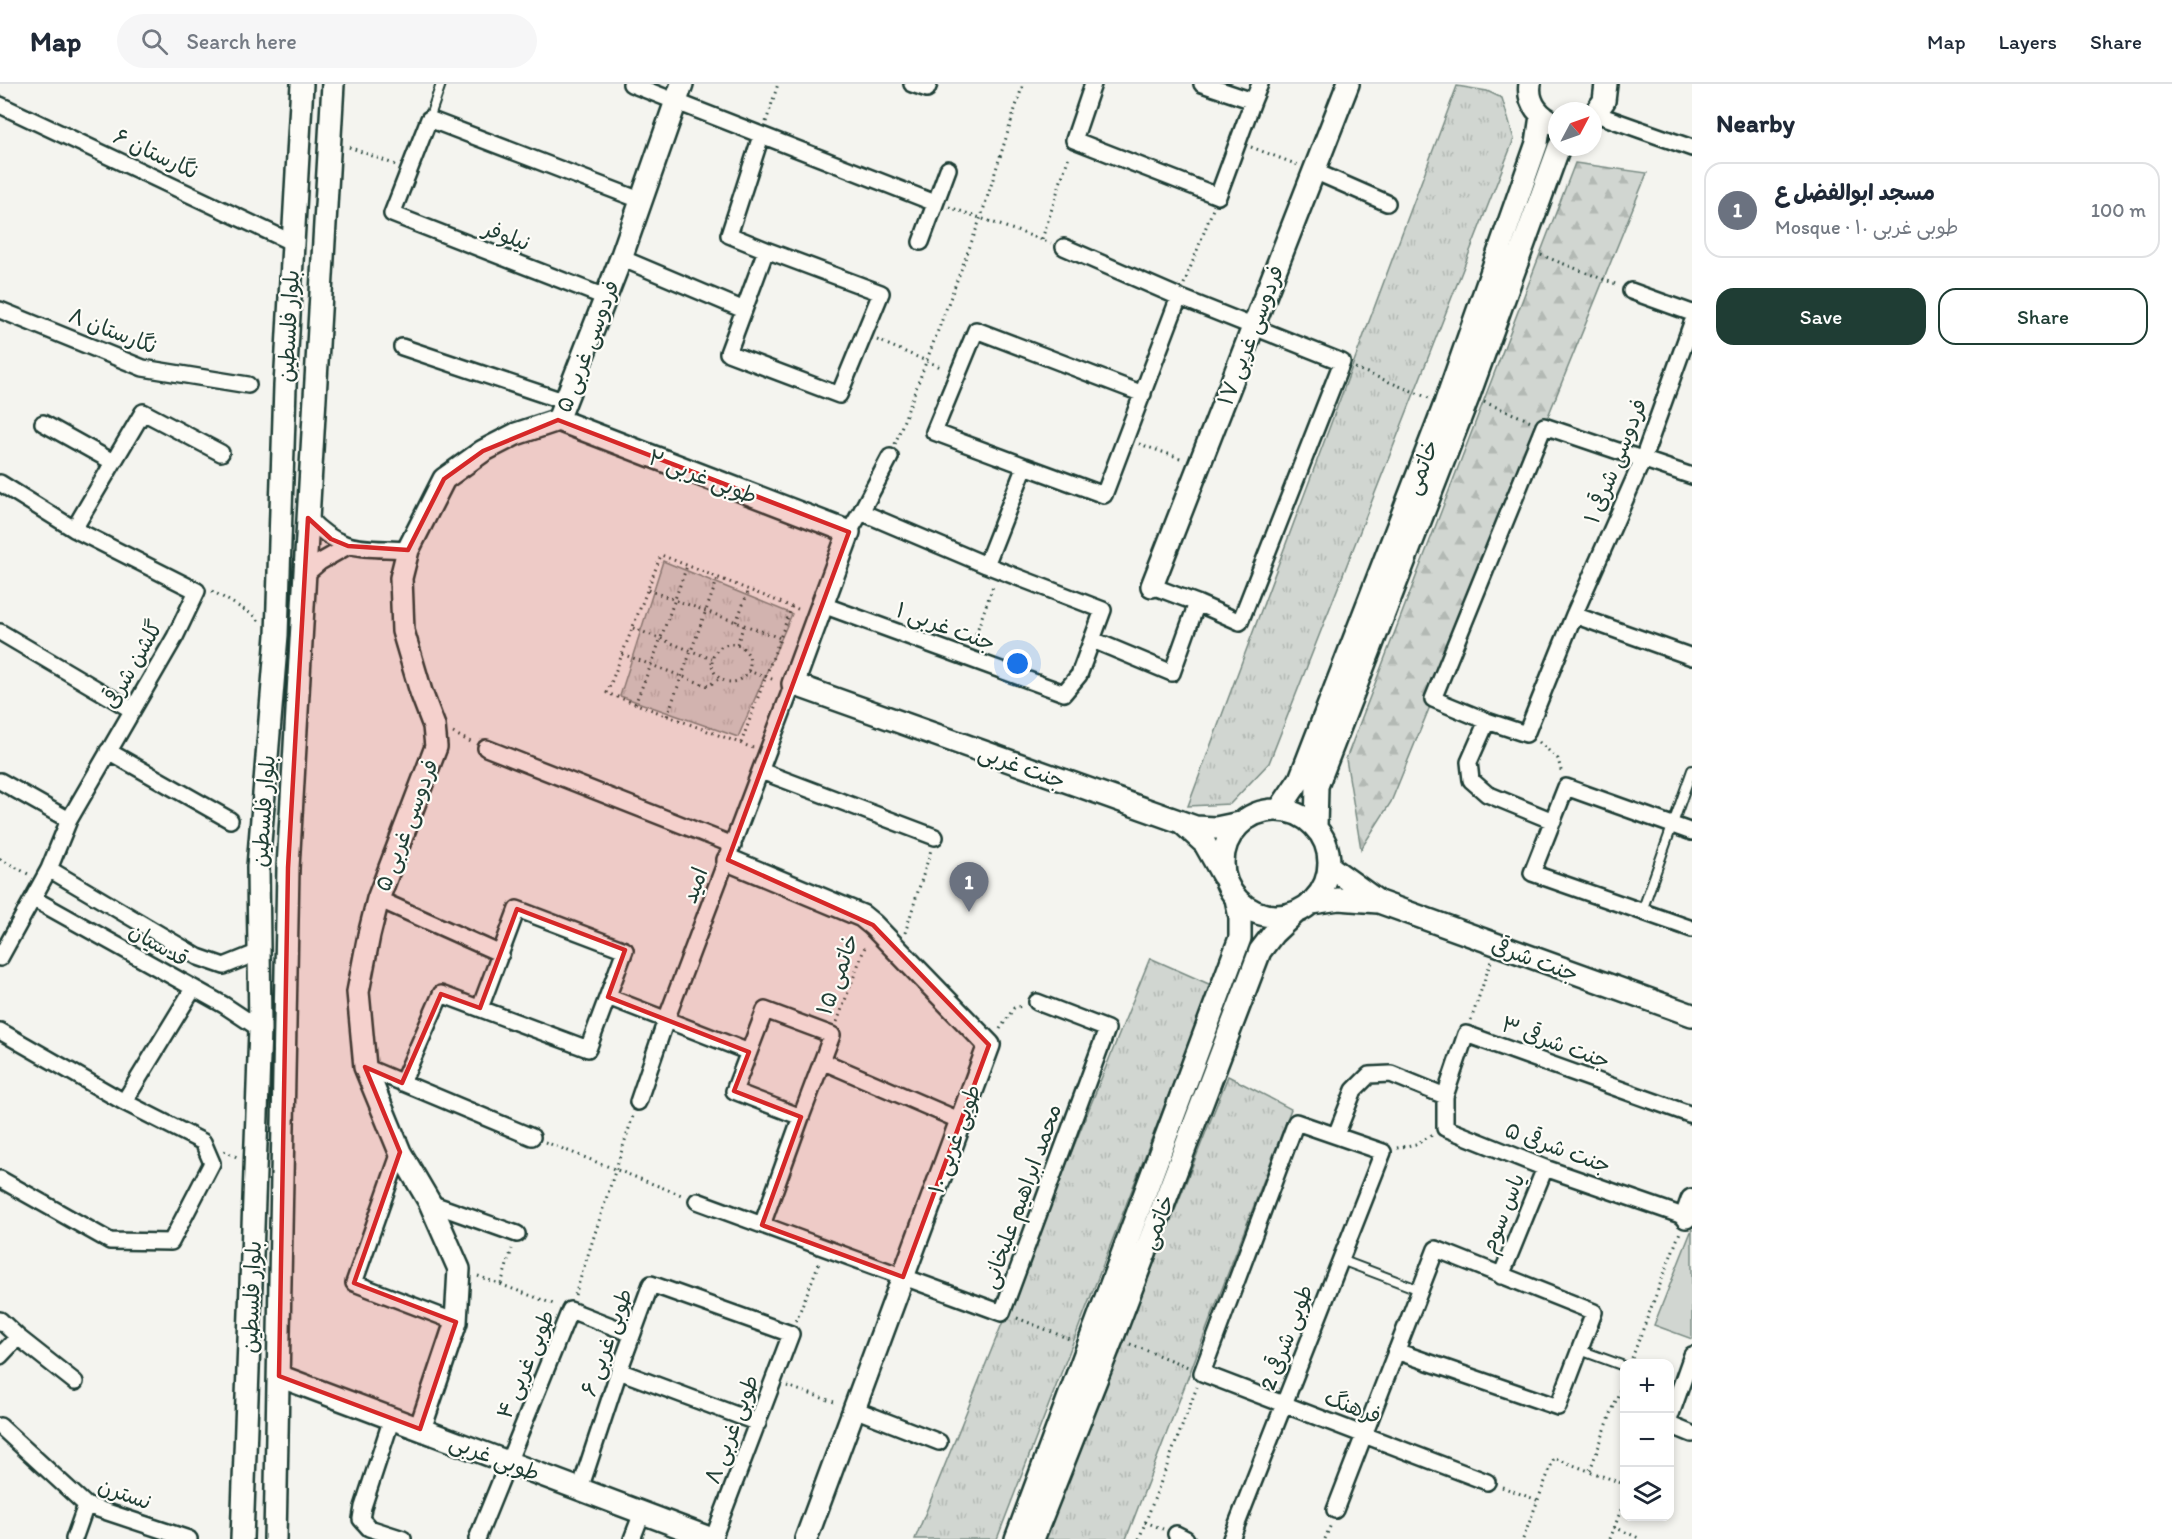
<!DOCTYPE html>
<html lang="en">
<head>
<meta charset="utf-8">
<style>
  body { margin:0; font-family:Itim,"Playpen Sans Arabic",sans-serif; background:#f6f6f7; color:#1f2937 }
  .controls { position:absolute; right:18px; bottom:18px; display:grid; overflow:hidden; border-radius:12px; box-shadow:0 3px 9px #0003 }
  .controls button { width:54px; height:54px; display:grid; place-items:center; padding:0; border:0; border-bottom:2px solid #e0e1e3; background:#fff; color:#1f2937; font:30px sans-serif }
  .compass { position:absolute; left:1548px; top:18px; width:54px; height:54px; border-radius:50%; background:#fff; box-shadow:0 3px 9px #0003; rotate:49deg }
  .you { position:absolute; left:1018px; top:580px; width:21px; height:21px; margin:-15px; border:4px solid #fff; border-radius:50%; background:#1a73e8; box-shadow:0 0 0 9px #1a73e833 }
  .badge { display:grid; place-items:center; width:39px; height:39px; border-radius:50%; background:#1f3d34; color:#fff; font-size:20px; font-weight:700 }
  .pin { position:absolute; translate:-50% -50px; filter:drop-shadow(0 2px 3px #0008) }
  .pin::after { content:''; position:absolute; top:32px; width:21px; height:18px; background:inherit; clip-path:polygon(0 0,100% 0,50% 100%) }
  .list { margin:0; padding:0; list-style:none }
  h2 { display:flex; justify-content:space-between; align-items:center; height:78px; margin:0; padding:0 24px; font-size:26px }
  h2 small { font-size:20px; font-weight:400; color:#747a83 }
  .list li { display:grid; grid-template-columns:39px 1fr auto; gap:18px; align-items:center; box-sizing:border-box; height:96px; margin:0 12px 12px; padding:0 12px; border:2px solid #e0e1e3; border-radius:18px }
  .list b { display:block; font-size:22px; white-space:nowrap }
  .list p { margin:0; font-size:20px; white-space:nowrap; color:#747a83 }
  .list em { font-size:20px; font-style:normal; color:#747a83 }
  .actions { display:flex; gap:12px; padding:18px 24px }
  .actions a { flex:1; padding:14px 0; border:2px solid #1f3d34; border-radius:18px; text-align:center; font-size:21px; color:#1f3d34 }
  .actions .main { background:#1f3d34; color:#fff }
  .icon { flex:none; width:33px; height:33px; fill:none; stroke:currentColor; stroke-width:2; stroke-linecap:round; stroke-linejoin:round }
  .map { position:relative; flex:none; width:1692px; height:1455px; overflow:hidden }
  header { display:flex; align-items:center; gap:36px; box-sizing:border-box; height:84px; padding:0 30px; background:#fff; border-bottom:2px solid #e0e1e3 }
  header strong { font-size:28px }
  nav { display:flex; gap:33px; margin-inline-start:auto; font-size:21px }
  .search { width:420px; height:54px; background:#f6f6f7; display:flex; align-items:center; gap:15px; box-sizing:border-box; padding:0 21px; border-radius:33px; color:#747a83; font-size:22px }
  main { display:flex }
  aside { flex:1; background:#fff }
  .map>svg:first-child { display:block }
  .grass { fill:url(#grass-tufts); stroke:#788a82; stroke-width:1.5 }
  .forest { fill:url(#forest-firs); stroke:#788a82; stroke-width:1.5 }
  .pitch { fill:#d1d6d1; stroke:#788a82; stroke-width:1.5 }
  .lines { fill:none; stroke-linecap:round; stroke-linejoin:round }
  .lane-casing { stroke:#1f3d34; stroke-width:12 }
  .street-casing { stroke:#1f3d34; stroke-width:20 }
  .secondary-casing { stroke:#1f3d34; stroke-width:26 }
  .path { stroke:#1f3d34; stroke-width:3; stroke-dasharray:1.5 4.5; stroke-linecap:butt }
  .lane { stroke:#fdfcf7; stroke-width:8 }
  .street { stroke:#fdfcf7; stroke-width:15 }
  .secondary { stroke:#fdfcf7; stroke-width:21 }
  .marked { fill:#d62828; fill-opacity:0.2; stroke:#d62828; stroke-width:4.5; stroke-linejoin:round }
  .labels { text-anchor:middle; stroke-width:4.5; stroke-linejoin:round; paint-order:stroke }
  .street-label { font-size:22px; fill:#1f3d34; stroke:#fdfcf7 }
</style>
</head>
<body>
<header>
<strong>Map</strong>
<div class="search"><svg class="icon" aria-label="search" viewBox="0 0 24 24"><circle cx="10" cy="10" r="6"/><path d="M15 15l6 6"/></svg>Search here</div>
<nav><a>Map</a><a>Layers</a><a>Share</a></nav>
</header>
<main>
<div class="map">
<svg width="1692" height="1455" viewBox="0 0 1692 1455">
  <defs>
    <pattern id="grass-tufts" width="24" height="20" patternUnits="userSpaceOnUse" patternTransform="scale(1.5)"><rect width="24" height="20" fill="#d1d6d1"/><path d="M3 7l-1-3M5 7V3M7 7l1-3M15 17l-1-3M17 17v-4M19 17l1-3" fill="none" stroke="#b3b9b4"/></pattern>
    <pattern id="forest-firs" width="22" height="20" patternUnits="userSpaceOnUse" patternTransform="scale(1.5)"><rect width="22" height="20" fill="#d1d6d1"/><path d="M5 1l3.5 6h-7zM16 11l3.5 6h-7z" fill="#b3b9b4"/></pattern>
  </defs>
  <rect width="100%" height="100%" fill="#f4f4ef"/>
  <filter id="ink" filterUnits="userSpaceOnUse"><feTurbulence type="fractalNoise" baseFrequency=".0167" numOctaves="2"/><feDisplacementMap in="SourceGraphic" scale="12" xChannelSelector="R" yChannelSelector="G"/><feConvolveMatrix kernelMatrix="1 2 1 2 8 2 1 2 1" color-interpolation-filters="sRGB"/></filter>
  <g filter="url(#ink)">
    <path class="grass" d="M1457,2l30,5 15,7 12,41 -245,624 -39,41 -42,2z
      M663,477l129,53 -54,123 -118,-41z
      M1150,874l61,27 -214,554h-82z
      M1228,992l63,33 -165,430h-81z"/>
    <path class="forest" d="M1575,79l72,10 -256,629 -30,47 -15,-90z"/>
    <path class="pitch" d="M1692,1145v110l-38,-14z"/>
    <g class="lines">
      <defs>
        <path id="lane" d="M429,35l12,-35
          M1642,827l50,-141
          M1341,1176l79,30
          M1580,1266l44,16"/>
        <path id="street" d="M631,0l304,119
          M912,0l15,5 2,-5
          M1093,0l-19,56 144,56 35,-95 -51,-17
          M1253,17l7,-17
          M0,21l293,138
          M1596,30l96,34
          M761,52l-32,99 37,15
          M1314,87l73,32
          M921,158l27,-73
          M1064,163l115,50 163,65 -102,260 -43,-19
          M621,174l123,52 22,-60 115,43 -42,102 -111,-42 16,-43
          M1631,207l61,22
          M605,213l-213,-83 37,-95 211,81
          M0,226l143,58 105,17
          M402,263l164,55
          M43,339l70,39
          M1025,382l79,29 75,-198
          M1692,392l-148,-50 -111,273 54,22 39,13 48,-119 118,42
          M0,399l74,46 123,62 -22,46 -106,183 -20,49 -49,89
          M861,428l29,-55
          M308,434c34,36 54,29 100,32
          M74,445l69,-117 78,41
          M986,481l39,-99 -91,-34 42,-102 167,64
          M306,490l14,-12 28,-16
          M823,521l241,88 15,-18 24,-65 -117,-45 -125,-53 -12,20
          M1574,531l69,-156 49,-136
          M0,548l132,78
          M1093,556l79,33 25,-70 -45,-17
          M1487,637l-18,41 2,18 16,14 66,27
          M486,664l247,97
          M108,667l122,69
          M761,687l174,66
          M0,697l69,39
          M1692,748l-126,-45 -34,86 160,56
          M49,785l149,88 26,9 35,-14
          M34,815l190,106 36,24
          M378,815l123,55
          M608,913l141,55
          M765,926l67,25 -31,82 -67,-26z
          M0,947l124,71 79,40 9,21 -41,79 -61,-1 -110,-62
          M822,977l139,60
          M365,983l167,70
          M402,999l39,-89 147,55 37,-99 -108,-41 -37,99
          M124,1018l69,-113
          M638,1018l28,-82 127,-336
          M1336,1051l18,-45 15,-15 22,-1 54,22
          M400,1068l-46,131 102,39
          M697,1117l305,112 105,-284 -70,-27
          M430,1119l87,31
          M1686,1133l-141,-49 -100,-40v-32l21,-62 226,81
          M762,1141l39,-108
          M1501,1192l44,-108
          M0,1236l18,17
          M0,1272l18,-19 57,45
          M619,1287l139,52
          M854,1325l85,33
          M1670,1333l22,-62
          M392,1334l-29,89 -2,12 8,9 34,11
          M1670,1341l22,9
          M0,1342l86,79 103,34
          M580,1405l39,-118 32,-87 140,50 -78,205
          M1335,1426l101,-261 158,63 -36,95 -162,-56
          M1176,1450l10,5
          M74,1455l12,-34
          M477,1455l93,-229 62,24
          M632,1455l10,-26
          M1231,1455l152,-387 -87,-30 -94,251 285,109"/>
        <path id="secondary" d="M1530,0c-3,19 10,34 27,40
          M1593,32l11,-15 2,-17
          M558,336l291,112 -56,152 402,143 21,1 24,-5
          M1152,502l196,-502
          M1223 779a53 53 0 1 1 106 0a53 53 0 1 1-106 0Z
          M1279,726l21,-31 145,-375 92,-261 4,-27
          M1182,739l23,21 18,32
          M1316,743l1,-41 152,-391 90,-248
          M728,776l134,56 11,9 116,120 -183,494
          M1329,782l50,36 313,113
          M1312,819l27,-4 39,3
          M1686,1133l6,-17
          M279,1292l433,163
          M420,1345l36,-107 3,-53 -29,-66 -30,-51 -35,-85 -7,-75 11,-57 9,-36 58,-152 -2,-21 -13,-34 -18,-61 -2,-53 7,-28 36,-71 39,-28 33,-17 42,-14 63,-162 61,-174
          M242,1455l18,-510 -2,-162 19,-232 8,-249 17,-302
          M275,1455l13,-671 45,-784
          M1016,1455l224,-601v-21l-4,-18
          M1033,1455l80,-202 147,-386 13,-17 21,-20"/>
      </defs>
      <use href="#lane" class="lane-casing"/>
      <use href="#street" class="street-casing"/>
      <use href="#secondary" class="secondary-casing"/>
      <path class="path" d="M766,38l12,-38
        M349,63l47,18
        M1251,63l47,18
        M949,123l102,36
        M1042,155l27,-83
        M1541,171l77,30
        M1184,200l29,-75
        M877,256l66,28
        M1355,284l74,30
        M1484,318l47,19
        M895,360l86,-227 42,-133
        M1139,360l44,15
        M648,506l132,48
        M212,507l43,25 4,5
        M736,538l13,-32
        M633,544l79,31
        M737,560l7,-19
        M712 579a19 19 0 1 1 38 0a19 19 0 1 1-38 0Z
        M972,561l22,-62
        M622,570l86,32 12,-8
        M748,587l27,9
        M635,620l16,-39 36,-99
        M667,632l51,-138
        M453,649l18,9
        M1539,658l19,17 4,15
        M741,659l51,-137
        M753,664l-146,-55 54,-138 139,55
        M0,775l30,16
        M905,849l26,-83
        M1471,936l20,-59
        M837,938l29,-78
        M1000,945l14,-21 8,-2
        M545,1058l139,54
        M1397,1064l19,-4 16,-9
        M224,1067l13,6
        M478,1192l78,29
        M501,1200l11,-35
        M575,1211l58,-179
        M1017,1234l55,22
        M796,1237l23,-58
        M1130,1260l58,23
        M1632,1274l48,-126
        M787,1302l50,17
        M1590,1386l34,-91
        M1502,1403l35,13
        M1145,1438l18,7
        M1614,1443l27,12
        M1139,1455l58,-152
        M1325,1455l6,-15
        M1523,1455l31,-81 70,26
        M1610,1455l14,-37"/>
      <use href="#lane" class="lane"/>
      <use href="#street" class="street"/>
      <use href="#secondary" class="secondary"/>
    </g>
  </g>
  <path class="marked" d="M558,336l291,112 -121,328 145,65 116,120 -86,232 -141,-52 39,-108 -67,-26 15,-39 -141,-55 17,-47 -108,-41 -37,99 -39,-14 -39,89 -37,-16 35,85 -46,131 102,39 -36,107 -141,-53 9,-508 20,-350 23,21 17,7 60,4 36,-71 39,-28z"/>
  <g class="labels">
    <g class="street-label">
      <text transform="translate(156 69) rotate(25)" y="8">نگارستان ۶</text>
      <text transform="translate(507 151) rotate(21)" y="8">نیلوفر</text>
      <text transform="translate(288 242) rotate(-87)" y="8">بلوار فلسطین</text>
      <text transform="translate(113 246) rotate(21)" y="8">نگارستان ۸</text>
      <text transform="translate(1250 251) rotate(-69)" y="8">فردوسی غربی ۱۷</text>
      <text transform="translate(587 262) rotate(-69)" y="8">فردوسی غربی ۵</text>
      <text transform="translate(1615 377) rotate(-68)" y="8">فردوسی شرقی ۱</text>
      <text transform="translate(1421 383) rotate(-69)" y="8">خاتمی</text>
      <text transform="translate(703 392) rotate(21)" y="8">طوبی غربی ۲</text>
      <text transform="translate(946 542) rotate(20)" y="8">جنت غربی ۱</text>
      <text transform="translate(132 580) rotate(-60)" y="8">گلشن شرقی</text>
      <text transform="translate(1022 682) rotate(20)" y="8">جنت غربی</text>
      <text transform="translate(263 727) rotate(-86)" y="8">بلوار فلسطین</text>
      <text transform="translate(406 741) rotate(-69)" y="8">فردوسی غربی ۵</text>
      <text transform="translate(694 801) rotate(-69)" y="8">امید</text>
      <text transform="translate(159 860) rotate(30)" y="8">قدسیان</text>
      <text transform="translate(1535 875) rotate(20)" y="8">جنت شرقی</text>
      <text transform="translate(837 890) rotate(-70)" y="8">خاتمی ۱۵</text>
      <text transform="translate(1556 958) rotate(20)" y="8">جنت شرقی ۳</text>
      <text transform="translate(954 1055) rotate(-70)" y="8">طوبی غربی ۱۰</text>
      <text transform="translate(1558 1063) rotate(20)" y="8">جنت شرقی ۵</text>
      <text transform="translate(1021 1112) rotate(-70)" y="8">محمد ابراهیم علیخانی</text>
      <text transform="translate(1502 1129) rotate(-68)" y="8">یاس سوم</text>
      <text transform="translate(1157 1138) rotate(-69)" y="8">خاتمی</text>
      <text transform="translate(251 1213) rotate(-88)" y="8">بلوار فلسطین</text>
      <text transform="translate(1286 1253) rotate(-69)" y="8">طوبی شرقی 2</text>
      <text transform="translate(606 1258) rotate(-70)" y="8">طوبی غربی ۶</text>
      <text transform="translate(525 1280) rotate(-67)" y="8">طوبی غربی ۴</text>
      <text transform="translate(1353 1322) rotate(21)" y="8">فرهنگ</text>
      <text transform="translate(731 1345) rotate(-69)" y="8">طوبی غربی ۸</text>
      <text transform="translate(495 1373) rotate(21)" y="8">طوبی غربی</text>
      <text transform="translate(125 1409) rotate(20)" y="8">نسترن</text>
    </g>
  </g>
</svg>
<div class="controls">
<button>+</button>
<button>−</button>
<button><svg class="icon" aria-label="layers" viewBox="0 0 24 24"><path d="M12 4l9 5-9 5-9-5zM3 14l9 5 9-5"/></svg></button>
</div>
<svg class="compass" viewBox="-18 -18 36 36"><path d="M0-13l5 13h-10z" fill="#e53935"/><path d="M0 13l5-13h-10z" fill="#747a83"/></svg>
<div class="you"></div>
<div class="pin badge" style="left:969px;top:828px;background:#6b7280">1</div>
</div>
<aside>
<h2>Nearby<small></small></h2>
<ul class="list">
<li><span class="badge" style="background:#6b7280">1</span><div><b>مسجد ابوالفضل ع</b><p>Mosque · طوبی غربی ۱۰</p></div><em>100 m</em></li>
</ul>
<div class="actions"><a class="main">Save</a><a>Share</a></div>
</aside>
</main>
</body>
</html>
